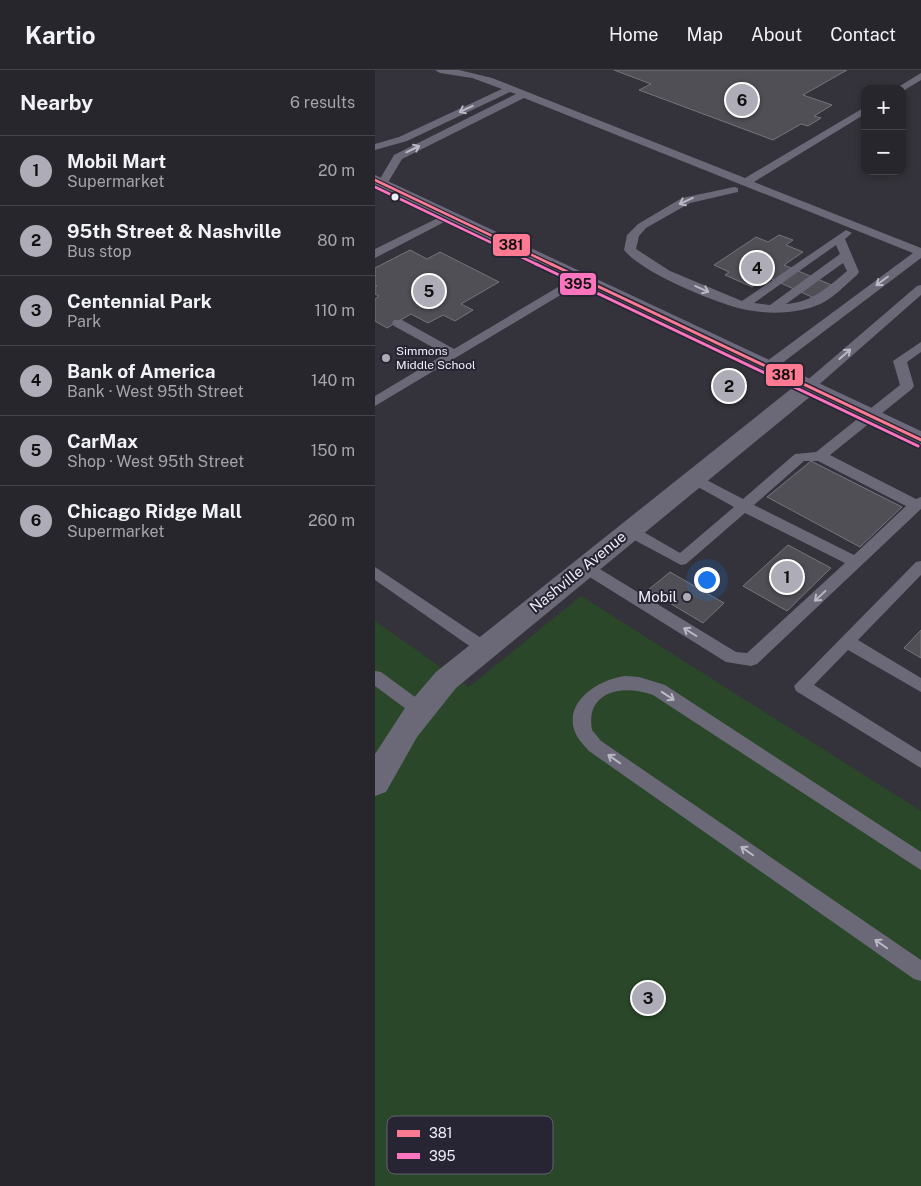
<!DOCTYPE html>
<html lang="en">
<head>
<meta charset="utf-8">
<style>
  body { margin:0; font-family:"Public Sans",sans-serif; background:#2f2e34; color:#f1f3f6 }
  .controls { position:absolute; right:15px; top:15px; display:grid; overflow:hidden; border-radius:10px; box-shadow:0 2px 8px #0003 }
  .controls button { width:45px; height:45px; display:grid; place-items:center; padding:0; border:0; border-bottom:1px solid #434348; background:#27262c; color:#f1f3f6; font:25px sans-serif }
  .you { position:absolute; left:331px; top:509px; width:18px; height:18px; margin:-12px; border:4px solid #fff; border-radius:50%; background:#1a73e8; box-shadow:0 0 0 8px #1a73e833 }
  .badge { display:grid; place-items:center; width:32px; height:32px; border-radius:50%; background:#aeacb6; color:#111; font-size:16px; font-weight:700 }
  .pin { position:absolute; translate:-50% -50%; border:2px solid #fff; box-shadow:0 1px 5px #0006 }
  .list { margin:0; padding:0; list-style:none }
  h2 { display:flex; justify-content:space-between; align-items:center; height:65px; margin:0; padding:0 20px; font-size:21px }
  h2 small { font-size:16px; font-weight:400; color:#a4a5a9 }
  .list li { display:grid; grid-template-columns:32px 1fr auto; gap:15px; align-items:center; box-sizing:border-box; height:70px; padding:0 20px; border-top:1px solid #434348 }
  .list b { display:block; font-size:19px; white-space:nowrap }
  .list p { margin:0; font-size:16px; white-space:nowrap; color:#a4a5a9 }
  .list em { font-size:16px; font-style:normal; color:#a4a5a9 }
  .map { position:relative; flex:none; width:546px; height:1116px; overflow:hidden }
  header { display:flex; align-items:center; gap:30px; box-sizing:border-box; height:70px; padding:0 25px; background:#27262c; border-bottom:1px solid #434348 }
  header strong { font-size:24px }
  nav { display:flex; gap:28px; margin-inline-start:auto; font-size:18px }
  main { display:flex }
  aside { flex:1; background:#27262c }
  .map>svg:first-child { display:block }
  .green { fill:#2a4829 }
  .building { fill:#514f56; stroke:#75747b }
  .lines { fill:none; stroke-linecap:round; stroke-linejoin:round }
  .service { fill:#6b6878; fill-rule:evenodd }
  .minor { fill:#6b6878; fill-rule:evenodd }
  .primary { fill:#6b697b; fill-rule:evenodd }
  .bus-1-far1-casing { stroke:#272533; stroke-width:5 }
  .bus-1-casing { stroke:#272533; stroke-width:6 }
  .bus-2-far1-casing { stroke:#272533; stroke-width:5 }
  .bus-2-casing { stroke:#272533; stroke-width:6 }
  .bus-1-far1 { stroke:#fe7a93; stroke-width:2.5 }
  .bus-1 { stroke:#fe7a93; stroke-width:3 }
  .bus-2-far1 { stroke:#fc73be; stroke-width:2.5 }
  .bus-2 { stroke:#fc73be; stroke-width:3 }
  .oneway { stroke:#bab8c5 }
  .bus-dot { fill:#efeef8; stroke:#272533; stroke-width:2 }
  .poi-dot { fill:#aeacb6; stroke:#272533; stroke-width:2 }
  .labels { text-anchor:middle; stroke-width:4; stroke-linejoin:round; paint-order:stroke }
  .far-poi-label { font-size:12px; fill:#efeef8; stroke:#272533; text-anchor:start }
  .street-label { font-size:15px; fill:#efeef8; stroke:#272533 }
  .poi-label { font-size:15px; fill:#efeef8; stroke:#272533; text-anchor:end }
  .key { fill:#272533; stroke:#63616e; stroke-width:1 }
  .key-label { font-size:14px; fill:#efeef8 }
  .line-badge { stroke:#272533; stroke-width:2 }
  .pale-badge-label { font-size:14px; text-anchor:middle; font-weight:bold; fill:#111 }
</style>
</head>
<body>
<header>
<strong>Kartio</strong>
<nav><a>Home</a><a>Map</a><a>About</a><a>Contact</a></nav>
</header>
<main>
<aside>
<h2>Nearby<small>6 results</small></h2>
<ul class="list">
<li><span class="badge">1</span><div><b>Mobil Mart</b><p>Supermarket</p></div><em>20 m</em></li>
<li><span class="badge">2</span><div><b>95th Street &amp; Nashville</b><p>Bus stop</p></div><em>80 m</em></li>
<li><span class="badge">3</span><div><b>Centennial Park</b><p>Park</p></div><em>110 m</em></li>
<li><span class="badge">4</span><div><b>Bank of America</b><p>Bank · West 95th Street</p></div><em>140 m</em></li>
<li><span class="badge">5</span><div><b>CarMax</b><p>Shop · West 95th Street</p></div><em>150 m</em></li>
<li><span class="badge">6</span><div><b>Chicago Ridge Mall</b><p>Supermarket</p></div><em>260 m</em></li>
</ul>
</aside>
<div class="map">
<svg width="546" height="1116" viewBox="0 0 546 1116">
  <rect width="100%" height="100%" fill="#34323a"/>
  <path class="green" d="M206,526l340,215v375h-546v-565l94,66z"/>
  <path class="building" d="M239,0h233l-44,25 29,10 -18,11 7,2 -13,8 -7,-2 -28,16 -134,-50 12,-6z
    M404,165l14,5 -7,5 17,7 -19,13 57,24 -18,13 -56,-25 -15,10 -27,-12 4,-3 -15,-7 42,-28 12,5z
    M35,180l17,9 13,-7 59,30 -38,22 12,6 -18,11 -12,-6 -15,8 -17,-9 -24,14 -12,-7v-22l4,-3 -4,-2v-7l2,-1 -2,-1v-17z
    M436,391l91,46 -42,40 -93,-50z
    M413,475l43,23 -44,43 -44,-25z
    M295,502l33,19 21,12 -21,20 -55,-33z
    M546,560v28l-17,-10z"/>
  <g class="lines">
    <path class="service" d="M60,0h24l33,8 253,100 120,-71v7l-111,68 167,66v10l-148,112h-10l-2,-3 2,-3 150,-111 -389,-155 -122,61 -16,27h-8l-1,-2 17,-29 122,-61 -6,-2 -103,49 -32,9v-6l24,-7 103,-48 -30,-11 -32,-5z
      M546,3v7l-18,11 -1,-2h-7z
      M359,117l4,1v4l-48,11 -44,25 -7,8 -3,13 34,22 72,30 104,-71 6,3 -7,6 14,33 -2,3c-13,11 -26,26 -42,31 -21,8 -47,8 -68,4 -30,-6 -105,-37 -123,-60l3,-15 11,-11 44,-26zM461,175l4,9 -70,51 -16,-2zM468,193l4,8c-20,17 -35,31 -61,33z
      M73,143l6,3 -2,2 -77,40v-9z
      M205,204l4,1 2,3 -2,3 -209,125v-10l70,-42 -51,-28 -2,-3 2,-3h8l52,29z
      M546,215v10l-107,94h-10l-2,-3 2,-3 113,-97z
      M546,272v10l-14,10 7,24 -2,3 -82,66 86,44 5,-2v12l-164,155 -6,2 -25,-4 -146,-91 -3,-4 3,-4h10l146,89 11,1 98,-90 -100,-50 -59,51 -5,1 -56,-30 -3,-4 3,-4h10l45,26 54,-46 -45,-25 -2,-3 2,-3h10l44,23 52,-45 21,-2 84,-67 -7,-24zM429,391h14l88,45 -52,49 -100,-50z
      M546,491v14l-63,65 63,38v14l-73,-42 -34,35 107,67v16l-125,-77 -2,-5 122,-124z
      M0,497l115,77 2,4 -2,4 -6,2 -6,-2 -103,-72z
      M0,601l6,1 45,33 3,5 -3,5 -6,2 -6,-2 -39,-29z
      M250,606l14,1 26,8 256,167v18l-268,-175c-29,-11 -68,-5 -61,35l9,11 320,219v21l-7,-2 -325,-228c-5,-6 -11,-11 -14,-19 -12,-31 25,-53 50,-56z"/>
    <path class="minor" d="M434,309l8,2 3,5 -3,5 -361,297 -39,49 -31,55 -11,4v-42l30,-46 31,-36 365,-291z"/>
    <path class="primary" d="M0,105l546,256v16l-546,-260z"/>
    <defs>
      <path id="bus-1-far1" d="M0,110l178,85"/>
      <path id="bus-1" d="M176,194l370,176"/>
      <path id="bus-2-far1" d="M0,117l163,78"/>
      <path id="bus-2" d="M161,194l382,182"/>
    </defs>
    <use href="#bus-1-far1" class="bus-1-far1-casing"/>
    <use href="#bus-1" class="bus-1-casing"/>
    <use href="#bus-2-far1" class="bus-2-far1-casing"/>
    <use href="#bus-2" class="bus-2-casing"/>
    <use href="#bus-1-far1" class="bus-1-far1"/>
    <use href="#bus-1" class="bus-1"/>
    <use href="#bus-2-far1" class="bus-2-far1"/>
    <use href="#bus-2" class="bus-2"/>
  </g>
  <defs><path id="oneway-shaft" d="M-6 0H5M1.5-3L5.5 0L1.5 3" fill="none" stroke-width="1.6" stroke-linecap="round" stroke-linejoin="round" transform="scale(1.25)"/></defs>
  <g class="oneway">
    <use href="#oneway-shaft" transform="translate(91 39) rotate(155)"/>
    <use href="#oneway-shaft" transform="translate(38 79) rotate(-26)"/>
    <use href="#oneway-shaft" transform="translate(311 131) rotate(155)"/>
    <use href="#oneway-shaft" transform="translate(507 211) rotate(143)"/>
    <use href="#oneway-shaft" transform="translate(327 219) rotate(24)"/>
    <use href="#oneway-shaft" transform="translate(470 284) rotate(-41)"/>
    <use href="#oneway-shaft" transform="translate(445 526) rotate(137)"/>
    <use href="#oneway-shaft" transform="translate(315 562) rotate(-148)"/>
    <use href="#oneway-shaft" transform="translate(293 626) rotate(33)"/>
    <use href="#oneway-shaft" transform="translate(239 689) rotate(-145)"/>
    <use href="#oneway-shaft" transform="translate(372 781) rotate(-145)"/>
    <use href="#oneway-shaft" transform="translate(506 874) rotate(-145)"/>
  </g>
  <circle class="bus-dot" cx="20" cy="127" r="4.5"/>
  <g class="poi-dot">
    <circle cx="11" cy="288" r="5"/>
    <circle cx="312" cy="527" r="5"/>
  </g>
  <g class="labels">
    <g class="far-poi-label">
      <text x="21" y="285">Simmons<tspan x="21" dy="14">Middle School</tspan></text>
    </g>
    <g class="street-label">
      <text transform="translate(203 502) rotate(-39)" y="5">Nashville Avenue</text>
    </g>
    <g class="poi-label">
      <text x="302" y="532">Mobil</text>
    </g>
  </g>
  <rect x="12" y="1046" width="166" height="58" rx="8" class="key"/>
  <rect x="22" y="1060" width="23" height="7" fill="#fe7a93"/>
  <rect x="22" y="1083" width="23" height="6" fill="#fc73be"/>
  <g class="key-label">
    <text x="54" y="1068">381</text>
    <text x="54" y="1091">395</text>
  </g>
  <g class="line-badge">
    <rect x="117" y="163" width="39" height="24" rx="5" fill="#fe7a93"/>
    <rect x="184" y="202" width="38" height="24" rx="5" fill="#fc73be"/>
    <rect x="390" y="293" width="39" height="24" rx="5" fill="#fe7a93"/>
  </g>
  <g class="pale-badge-label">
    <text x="136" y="180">381</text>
    <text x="203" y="219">395</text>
    <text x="409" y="310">381</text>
  </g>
</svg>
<div class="controls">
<button>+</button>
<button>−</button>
</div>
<div class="you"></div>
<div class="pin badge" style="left:412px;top:507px">1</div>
<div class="pin badge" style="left:354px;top:316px">2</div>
<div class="pin badge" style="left:273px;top:928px">3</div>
<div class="pin badge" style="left:382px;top:198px">4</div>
<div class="pin badge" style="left:54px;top:221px">5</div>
<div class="pin badge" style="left:367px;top:30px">6</div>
</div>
</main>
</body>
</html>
